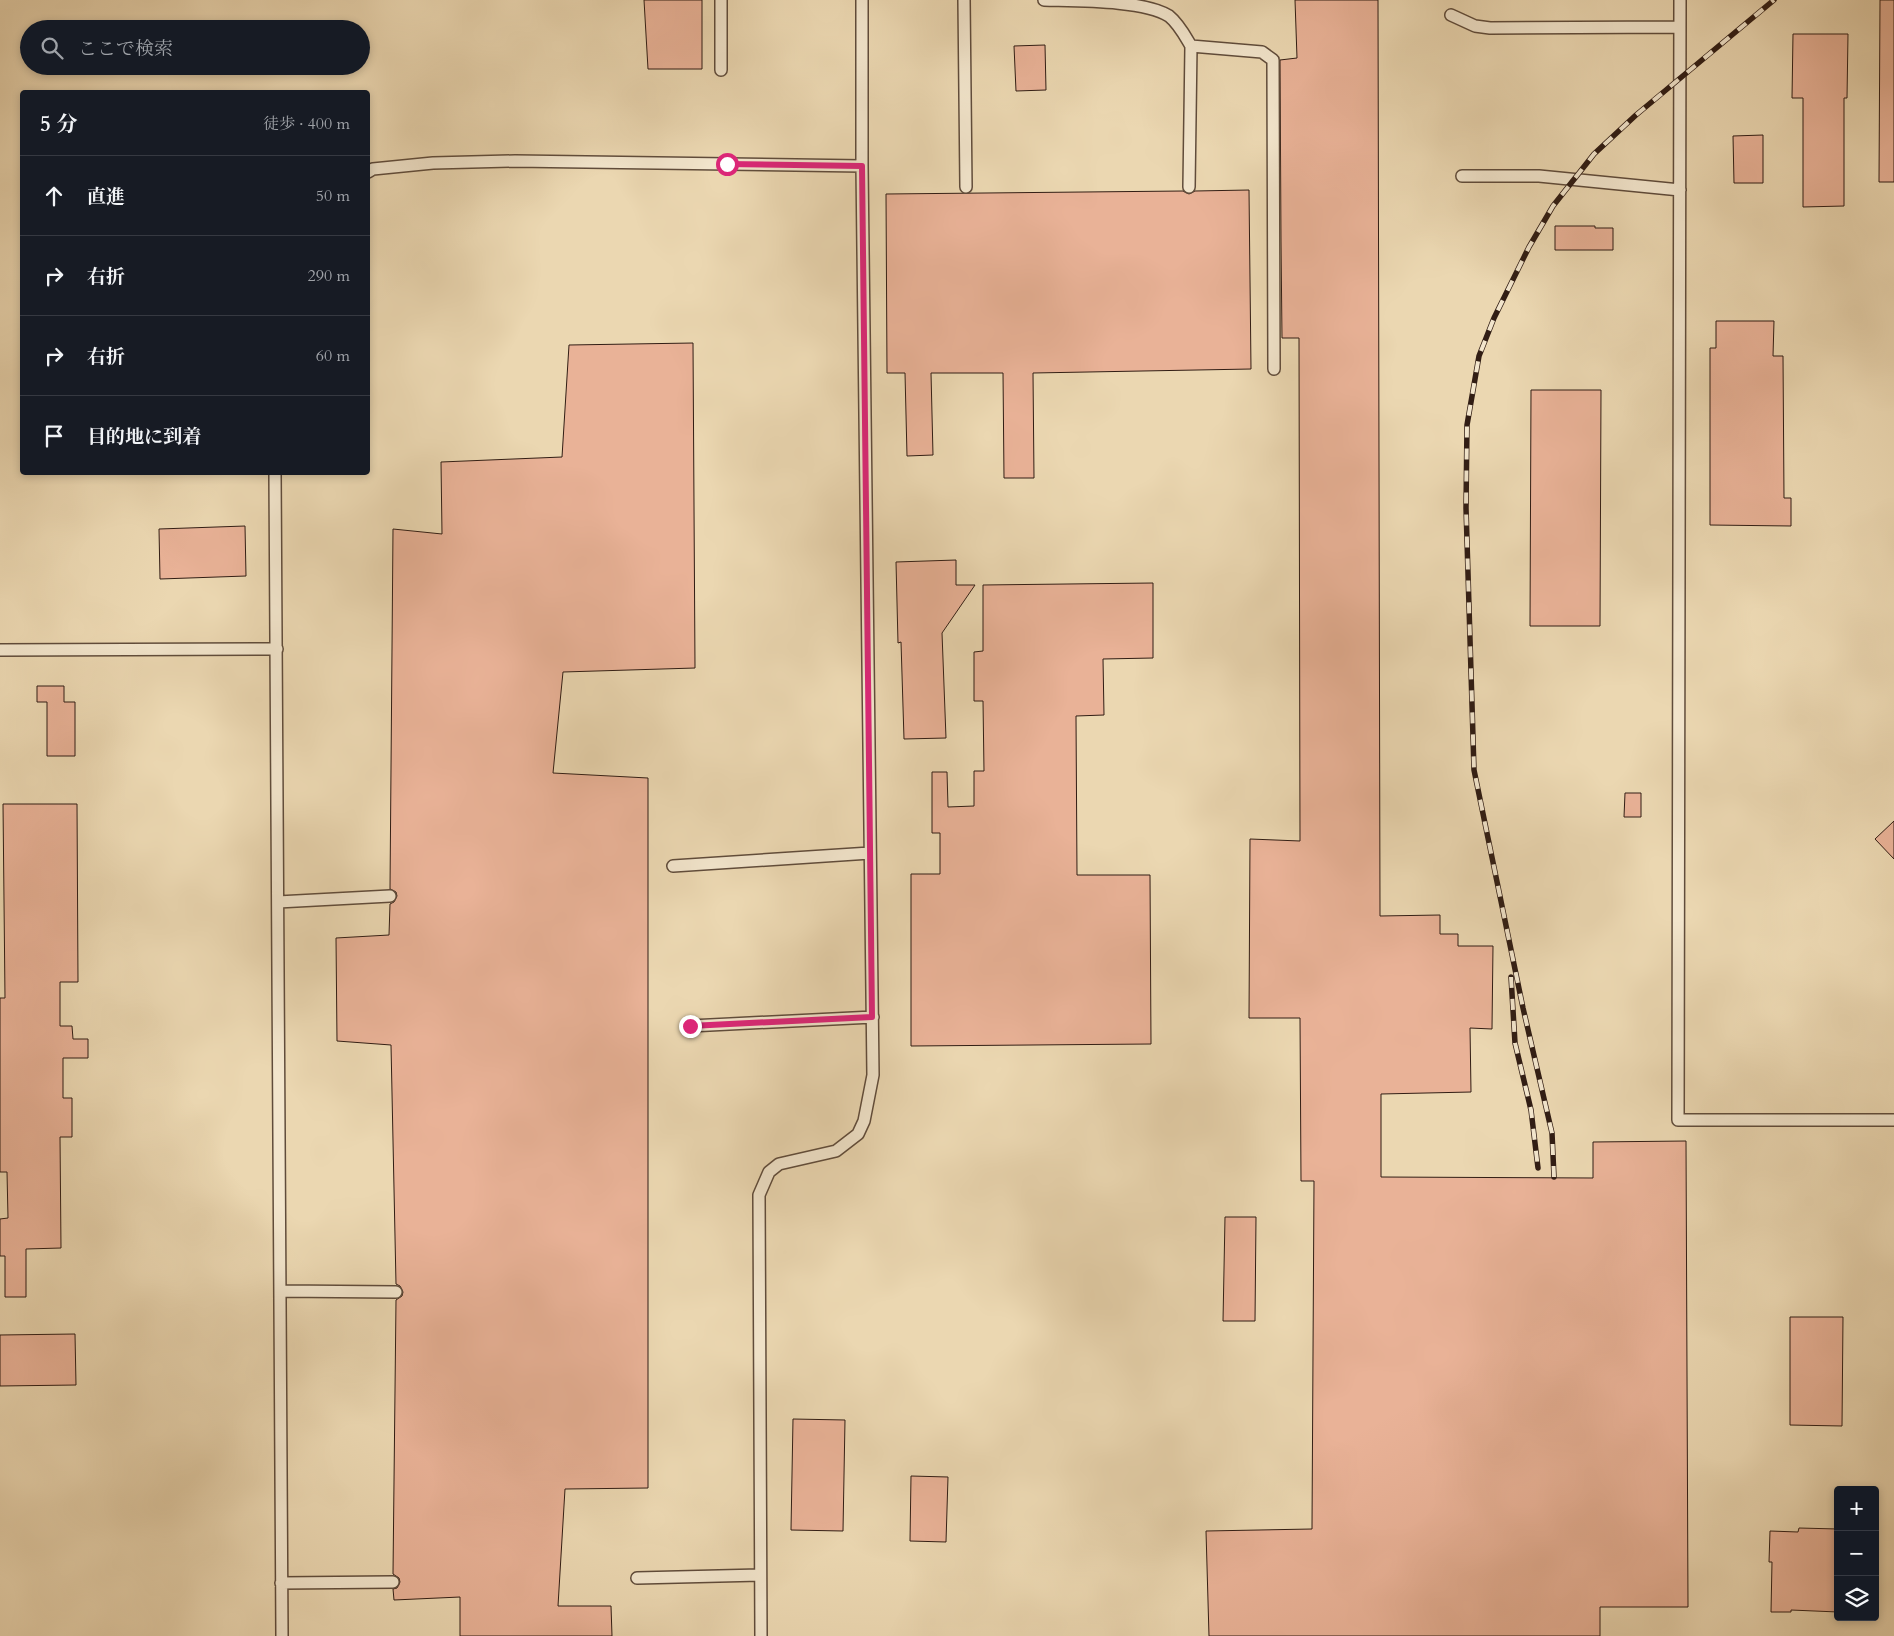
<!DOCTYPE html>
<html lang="ja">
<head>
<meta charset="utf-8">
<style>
  body { margin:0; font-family:Cardo,"Noto Serif JP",serif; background:#20242c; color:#f1f3f6 }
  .controls { position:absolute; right:15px; bottom:15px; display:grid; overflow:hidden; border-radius:5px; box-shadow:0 2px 8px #0003 }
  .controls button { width:45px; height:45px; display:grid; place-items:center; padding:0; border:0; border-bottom:1px solid #363941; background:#171b24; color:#f1f3f6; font:25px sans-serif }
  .stop { position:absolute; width:15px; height:15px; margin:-11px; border:4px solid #db2777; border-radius:50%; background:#fff }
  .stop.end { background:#db2777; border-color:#fff; box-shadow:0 1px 5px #0008 }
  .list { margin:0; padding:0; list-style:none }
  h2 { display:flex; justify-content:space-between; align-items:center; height:65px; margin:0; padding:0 20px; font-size:21px }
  h2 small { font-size:16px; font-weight:400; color:#9ea1a6 }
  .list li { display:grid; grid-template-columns:32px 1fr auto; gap:15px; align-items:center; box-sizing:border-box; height:80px; padding:0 20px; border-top:1px solid #363941 }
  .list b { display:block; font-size:19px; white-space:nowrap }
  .list em { font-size:16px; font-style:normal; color:#9ea1a6 }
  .icon { flex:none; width:28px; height:28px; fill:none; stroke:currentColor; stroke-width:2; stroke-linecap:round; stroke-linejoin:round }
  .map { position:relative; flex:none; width:1894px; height:1636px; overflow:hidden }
  .search { position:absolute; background:#171b24; box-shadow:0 2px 8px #0003; left:20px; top:20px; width:350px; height:55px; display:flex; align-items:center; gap:12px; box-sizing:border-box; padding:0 18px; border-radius:28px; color:#9ea1a6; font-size:19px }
  .panel { position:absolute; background:#171b24; box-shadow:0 2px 8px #0003; left:20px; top:90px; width:350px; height:385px; border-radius:5px }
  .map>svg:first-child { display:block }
  .building { fill:#e9b297; stroke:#311d14 }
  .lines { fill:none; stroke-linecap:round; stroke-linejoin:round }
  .service-casing { stroke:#604c3b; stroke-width:14 }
  .service { stroke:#f2e5cc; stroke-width:11 }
  .rail-casing { stroke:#311d14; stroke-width:5.5 }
  .rail { stroke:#f2e5cc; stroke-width:4; stroke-dasharray:11; stroke-linecap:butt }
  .route { stroke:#db2777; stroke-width:6 }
</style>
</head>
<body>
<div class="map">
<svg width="1894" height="1636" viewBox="0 0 1894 1636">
  <rect width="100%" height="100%" fill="#ebd7b1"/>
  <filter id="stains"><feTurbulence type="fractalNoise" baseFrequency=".004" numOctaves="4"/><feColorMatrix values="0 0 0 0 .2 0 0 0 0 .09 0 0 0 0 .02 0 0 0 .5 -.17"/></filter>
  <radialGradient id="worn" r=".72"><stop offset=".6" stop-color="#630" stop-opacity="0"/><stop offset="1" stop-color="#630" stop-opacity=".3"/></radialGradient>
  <path class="building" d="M644,0h58v69h-54z
    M1295,0h83l2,916 60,-1v19h18v12h35l-1,83 -22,-1 1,64 -90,2v83l212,1v-36l93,-1 2,466h-88v29h-391l-3,-105 106,-2 2,-348h-13l-1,-163h-51l1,-179 50,2 -1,-503h-17l-1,-96 -1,-182 17,-2z
    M1880,0h14v182h-15z
    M1793,34h55l-1,64h-3v108l-41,1v-109h-11z
    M1045,45l1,45 -30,1 -2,-45z
    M1763,135v48h-29l-1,-47z
    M1249,190l2,179 -218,4 1,105h-30l-1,-105h-72l2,82 -26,1 -2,-83h-18l-1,-179 297,-3 6,3 6,-3z
    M1555,226h40v2h18v22h-58z
    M1716,321h58l-1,35h10l1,142h7v28l-81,-1v-177h6z
    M693,343l2,325 -132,4 -10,101 95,5v710l-83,1 -7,117h53l1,30h-152v-39l-66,3 -1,-11 4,-1 3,-6 -1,-4 -6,-4 3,-274 6,-4 1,-4 -3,-6 -4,-2 -5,-239 -54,-4 -1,-103 53,-3 1,-31 4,-2 3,-6 -1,-4 -6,-3 3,-360 49,5 -1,-72 121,-5 7,-112z
    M1531,390h70l-1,236h-70z
    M245,526l1,50 -86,3 -1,-50z
    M956,560v25h19l-33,48 4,105 -42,1 -3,-97 -3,1 -2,-81z
    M1153,583v75l-50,1 1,56 -28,1 1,159h73l1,169 -240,2v-172h29v-41h-8v-61h15l1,35 26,-1v-35h10l-1,-70h-9v-49l9,-1v-66z
    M37,686h27v16h11v54h-28v-54h-10z
    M1625,793h16v24h-17z
    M3,804h74l1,178h-18v44h12l1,13h15v19h-25v40h9v39h-12l1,111 -35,1v48h-21v-41h-5v-37l8,-1 -1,-46h-7v-174h5z
    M1894,821v38l-19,-20z
    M1225,1217h31l-1,104h-32z
    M1790,1317h53l-1,109 -52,-1z
    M75,1334l1,51 -76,1v-51z
    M793,1419l52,1 -2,111 -52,-1z
    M911,1476l37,1 -2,65 -36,-1z
    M1799,1528l39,1v83l-47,-2v2h-20l1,-50h-3l1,-31 28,1z"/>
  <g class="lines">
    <defs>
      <path id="service" d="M964,0l2,187
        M1044,0c32,1 100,0 125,16 10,8 16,20 22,30l-2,141
        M1680,0l-2,1120h216
        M1451,15l24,11 15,2 190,-1
        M1191,46l71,6 11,8 1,309
        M721,70v-70
        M368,172l5,-3 60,-6 82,-2 347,5
        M1462,176h77l141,14
        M275,472l7,1164
        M0,650l277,-1
        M673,866l197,-13
        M278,902l112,-6
        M690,1026l183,-9
        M280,1291l116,1
        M637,1578l123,-3
        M281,1583l112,-1
        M761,1636l-2,-441 10,-23 10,-8 57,-13 22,-17 6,-13 9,-46 -11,-909v-166"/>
    </defs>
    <use href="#service" class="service-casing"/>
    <use href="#service" class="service"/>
    <defs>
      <path id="rail" d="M1511,977l4,66 16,67 7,58
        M1554,1177l-2,-44 -29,-125 -49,-238 -8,-262 1,-83 12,-69 15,-38 35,-71 24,-41 41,-52 42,-39 138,-115"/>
    </defs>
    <use href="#rail" class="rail-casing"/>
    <use href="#rail" class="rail"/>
  </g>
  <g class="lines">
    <path class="route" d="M690,1026l182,-9 -10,-851 -135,-2"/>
  </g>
  <rect width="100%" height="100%" filter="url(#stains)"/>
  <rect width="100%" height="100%" fill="url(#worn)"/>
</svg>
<div class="controls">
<button>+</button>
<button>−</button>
<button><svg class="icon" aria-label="layers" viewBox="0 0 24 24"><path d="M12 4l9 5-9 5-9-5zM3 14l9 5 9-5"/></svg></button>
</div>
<div class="stop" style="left:727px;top:164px"></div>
<div class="stop end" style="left:690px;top:1026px"></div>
<div class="search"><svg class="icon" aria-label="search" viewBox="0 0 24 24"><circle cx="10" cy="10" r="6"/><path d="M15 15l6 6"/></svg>ここで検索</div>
<section class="panel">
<h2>5 分<small>徒歩 · 400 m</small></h2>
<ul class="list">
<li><svg class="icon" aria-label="ahead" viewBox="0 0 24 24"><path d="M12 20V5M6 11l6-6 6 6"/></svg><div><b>直進</b></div><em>50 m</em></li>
<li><svg class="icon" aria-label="right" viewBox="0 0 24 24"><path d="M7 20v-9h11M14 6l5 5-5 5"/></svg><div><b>右折</b></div><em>290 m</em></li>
<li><svg class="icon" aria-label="right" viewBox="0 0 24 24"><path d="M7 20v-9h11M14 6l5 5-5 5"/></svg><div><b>右折</b></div><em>60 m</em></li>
<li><svg class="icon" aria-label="arrive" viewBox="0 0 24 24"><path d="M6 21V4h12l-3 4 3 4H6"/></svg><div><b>目的地に到着</b></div></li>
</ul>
</section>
</div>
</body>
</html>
